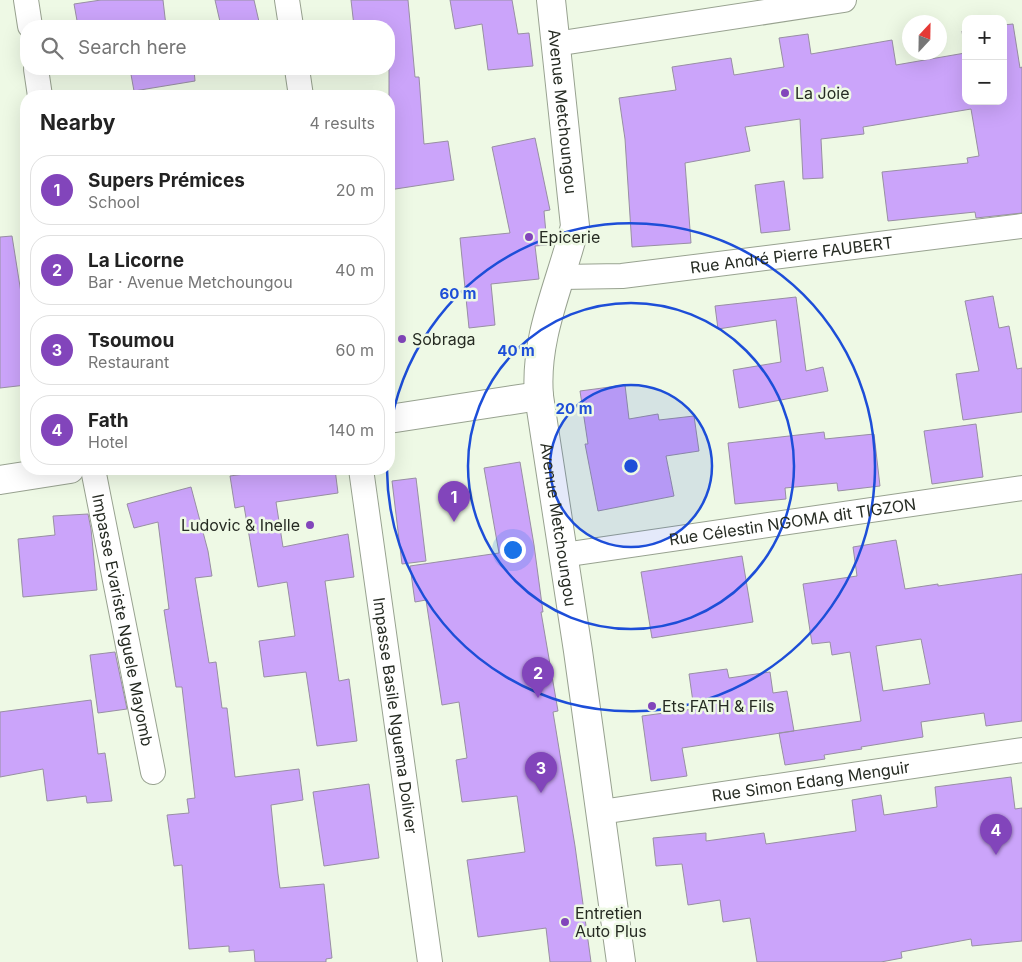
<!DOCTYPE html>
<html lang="en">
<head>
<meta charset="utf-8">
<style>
  body { margin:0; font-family:Inter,sans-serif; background:#f2f2f2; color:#222 }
  .controls { position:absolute; right:15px; top:15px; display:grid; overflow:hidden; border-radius:10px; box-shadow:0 5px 20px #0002 }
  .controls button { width:45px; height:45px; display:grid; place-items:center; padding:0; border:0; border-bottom:1px solid #e0e0e0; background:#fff; color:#222; font:25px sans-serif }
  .compass { position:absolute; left:902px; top:15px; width:45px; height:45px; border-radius:50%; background:#fff; box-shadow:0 5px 20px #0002; rotate:22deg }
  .you { position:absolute; left:512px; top:549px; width:18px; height:18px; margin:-12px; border:4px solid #fff; border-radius:50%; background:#1a73e8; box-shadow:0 0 0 8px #1a73e833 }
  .badge { display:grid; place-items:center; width:32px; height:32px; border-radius:50%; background:#8245bb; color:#fff; font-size:16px; font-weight:700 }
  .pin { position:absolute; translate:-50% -41px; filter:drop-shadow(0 1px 2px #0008) }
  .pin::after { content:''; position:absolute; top:26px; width:18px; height:15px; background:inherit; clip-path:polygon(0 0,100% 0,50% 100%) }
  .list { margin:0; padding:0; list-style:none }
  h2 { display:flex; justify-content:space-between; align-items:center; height:65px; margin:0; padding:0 20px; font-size:21px }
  h2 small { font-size:16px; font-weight:400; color:#767676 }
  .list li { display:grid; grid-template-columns:32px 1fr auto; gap:15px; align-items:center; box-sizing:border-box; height:70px; margin:0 10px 10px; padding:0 10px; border:1px solid #e0e0e0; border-radius:20px }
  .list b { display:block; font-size:19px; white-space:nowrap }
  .list p { margin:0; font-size:16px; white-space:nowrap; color:#767676 }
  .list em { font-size:16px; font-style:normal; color:#767676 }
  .icon { flex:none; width:28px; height:28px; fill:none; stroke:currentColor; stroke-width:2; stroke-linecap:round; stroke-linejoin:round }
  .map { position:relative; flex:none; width:1022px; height:962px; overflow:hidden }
  .search { position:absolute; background:#fff; box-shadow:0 5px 20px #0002; left:20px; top:20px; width:375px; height:55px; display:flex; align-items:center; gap:12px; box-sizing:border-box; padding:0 18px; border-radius:20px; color:#767676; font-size:19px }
  .panel { position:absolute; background:#fff; box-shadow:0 5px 20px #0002; left:20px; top:90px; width:375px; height:385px; border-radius:20px }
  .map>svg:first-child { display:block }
  .building { fill:#cba4fa; stroke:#988fa3; fill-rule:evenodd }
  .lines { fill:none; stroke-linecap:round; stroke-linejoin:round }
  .minor-casing { stroke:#98a290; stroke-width:26 }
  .tertiary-casing { stroke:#98a290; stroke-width:30 }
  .secondary-casing { stroke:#98a290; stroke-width:30 }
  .minor { stroke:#fff; stroke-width:24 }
  .tertiary { stroke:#fff; stroke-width:28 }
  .secondary { stroke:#fff; stroke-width:28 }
  .ring { fill:none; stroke:#1d4ed8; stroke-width:2.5 }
  .poi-dot { fill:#8245bb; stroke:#eef9e5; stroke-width:2 }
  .labels { text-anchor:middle; stroke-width:5; stroke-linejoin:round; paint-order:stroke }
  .poi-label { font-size:16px; fill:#262b23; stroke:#eef9e5; text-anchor:start }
  .street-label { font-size:16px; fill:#262b23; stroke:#eef9e5 }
  .centre { fill:#1d4ed8; stroke:#eef9e5; stroke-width:2.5 }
  .ring-label { font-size:15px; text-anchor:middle; font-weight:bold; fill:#1d4ed8; stroke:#eef9e5; stroke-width:5; stroke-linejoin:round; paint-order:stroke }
</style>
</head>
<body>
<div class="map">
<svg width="1022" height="962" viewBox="0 0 1022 962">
  <rect width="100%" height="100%" fill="#eef9e5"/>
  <path class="building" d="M101,0h62l3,26h-88l-4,-22z
    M215,0h39l6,26h-39z
    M351,0h57l7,77h4l5,67 24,-3 6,39 -65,10v-164h-35z
    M450,0h62l6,34 11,-1 4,33 -45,4 -6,-46 -27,5z
    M1013,24l7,44 2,-1v146l-46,5 -1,-6 -87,9 -6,-49 86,-9 -1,-5 12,-2 -8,-47 -108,18 1,7 -43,5 2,39 -20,1 -3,-60 -55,8 5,24 -65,12 6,80 -59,4 -7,-108 -6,-41 57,-8 -4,-23 59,-9 3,17 50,-8 -5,-29 29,-4 3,20 81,-14 4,25 69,-12 -3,-22h4v70h37v-76z
    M130,69h64l1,12 -61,10z
    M535,138l15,72 -6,1 3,34 -12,1 4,33 -48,5 4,41 -26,3 -9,-90 50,-5 -18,-86z
    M784,181l6,49 -29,3 -6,-48z
    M12,236l10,63h4v86l-26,3v-151z
    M993,296l6,32 10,-2 8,43 5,-1v44l-59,8 -7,-46 23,-3 -14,-70z
    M796,297l10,74 17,-4 5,24 -89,17 -6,-38 48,-8 -5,-42 -58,9 -3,-23z
    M625,385l4,34 29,-5 1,6 35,-4 5,35 -33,5 8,40 -76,15 -13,-67h3l-8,-53z
    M976,424l7,53 -51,7 -8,-53z
    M824,432l1,7 49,-5 6,52 -42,5 -1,-8 -52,5 1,11 -51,5 -7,-61z
    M520,462l14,83 9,67h-2l17,99 -5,1 22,134 16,116h-41l-4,-34 -68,9 -11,-77 58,-8 -8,-56 -55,6 -6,-42 11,-2 -8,-56 -17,3 -16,-105 -11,2 -5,-36 89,-13 -15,-85z
    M281,469h54l3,24 -62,9 7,45 65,-13 6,43 -29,4 14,100 10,-2 8,62 -40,5 -11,-74 -42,5 -5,-36 36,-5 -8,-54 -29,5 -14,-81 -9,2 -5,-32z
    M416,478l10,83 -24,3 -10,-83z
    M191,487l17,64 4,25 -17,2 14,85 7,-1 6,46h5l8,69 64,-8 4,31 -32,5 7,69 2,14 44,-4 8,74 -6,1v3h-71l-1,-12 -25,2v-6l-40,3 -7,-84 -8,1 -7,-51 22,-2 -2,-14 8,-1 -13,-111h-6l-12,-77 5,-1 -11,-87 -24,6 -7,-24z
    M88,514l3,15 6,61 -74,7 -5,-58 37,-4 -2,-19z
    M896,540l9,49 33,-5v2l84,-12v147l-36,5 -2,-13 -63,9 2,15 -62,10 1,2 -38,6 1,4 -40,6 -6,-32 82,-12 -11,-69 -18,3 -2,-13 -18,2 -9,-60 54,-8 -4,-29zM921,639l9,45 -47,7 -7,-45z
    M742,556l11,66 -101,16 -11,-66z
    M115,652l12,57 -29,4 -8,-58z
    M727,669l2,9 41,-6 3,21 14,-2 7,40 -112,17 5,28 -36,5 -9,-65 52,-7 -5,-35z
    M91,700l7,54 7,-1 7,48 -25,2 -1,-7 -39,5 -4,-32 -43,8v-65z
    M1011,777l4,32 7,-1v133l-50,5 -1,-7 -70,13 1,6 -21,4h-124l-7,-44 -27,4 -3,-22 -32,5 -6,-41 -26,2 -3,-28 53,-5v8l58,-8 2,11 90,-13 -4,-31 29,-5 3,20 53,-8 -2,-20z
    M369,784l10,74 -55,8 -11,-74z"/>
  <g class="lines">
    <defs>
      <g id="minor">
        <path d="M26,0l4,26"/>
        <path d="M287,0l4,26"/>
        <path d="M555,44l289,-44"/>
        <path d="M36,69l4,27"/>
        <path d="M297,69l4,27"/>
        <path id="s1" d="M561,277l61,-1 400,-50"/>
        <path id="s2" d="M93,469l60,303"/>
        <path id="s3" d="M361,469l69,493"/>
        <path id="s4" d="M563,555l459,-67"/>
        <path id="s5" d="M601,812l421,-62"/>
      </g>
      <path id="tertiary" d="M389,419l150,-23
        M0,480l70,-11"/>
      <g id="secondary">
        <path id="s6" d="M551,0l24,226c-14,57 -41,111 -36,170l39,255 43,311"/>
      </g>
    </defs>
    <use href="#minor" class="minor-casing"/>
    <use href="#tertiary" class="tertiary-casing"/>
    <use href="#secondary" class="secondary-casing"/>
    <use href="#minor" class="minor"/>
    <use href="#tertiary" class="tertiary"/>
    <use href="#secondary" class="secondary"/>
  </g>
  <circle cx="631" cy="466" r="81" fill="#1d4ed8" fill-opacity=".12"/>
  <g class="ring">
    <circle cx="631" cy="466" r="81"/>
    <circle cx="631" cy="466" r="163"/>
    <path d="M389 436A244 244 0 1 1 387 470"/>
  </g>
  <g class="poi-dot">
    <circle cx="785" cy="93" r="5"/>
    <circle cx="529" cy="237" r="5"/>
    <circle cx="402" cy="339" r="5"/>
    <circle cx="310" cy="525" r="5"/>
    <circle cx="652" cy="706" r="5"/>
    <circle cx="565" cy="922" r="5"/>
  </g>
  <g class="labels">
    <g class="poi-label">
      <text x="795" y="99">La Joie</text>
      <text x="539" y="243">Epicerie</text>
      <text x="412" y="345">Sobraga</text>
      <text x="300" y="531" text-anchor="end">Ludovic &amp; Inelle</text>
      <text x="662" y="712">Ets FATH &amp; Fils</text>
      <text x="575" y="919">Entretien<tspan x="575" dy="18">Auto Plus</tspan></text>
    </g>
    <g class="street-label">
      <text dy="6" stroke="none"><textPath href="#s6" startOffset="112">Avenue Metchoungou</textPath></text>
      <text dy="6" stroke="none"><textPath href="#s1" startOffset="232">Rue André Pierre FAUBERT</textPath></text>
      <text dy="6" stroke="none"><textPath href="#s4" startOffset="232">Rue Célestin NGOMA dit TIGZON</textPath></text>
      <text dy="6" stroke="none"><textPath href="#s6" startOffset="532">Avenue Metchoungou</textPath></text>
      <text dy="6" stroke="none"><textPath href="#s2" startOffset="154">Impasse Evariste Nguele Mayomb</textPath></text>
      <text dy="6" stroke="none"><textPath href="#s3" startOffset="249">Impasse Basile Nguema Doliver</textPath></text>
      <text dy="6" stroke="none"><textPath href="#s5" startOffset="212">Rue Simon Edang Menguir</textPath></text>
    </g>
  </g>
  <circle cx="631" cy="466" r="8" class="centre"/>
  <g class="ring-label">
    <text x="458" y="299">60 m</text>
    <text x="516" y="356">40 m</text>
    <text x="574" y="414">20 m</text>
  </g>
</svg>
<div class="controls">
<button>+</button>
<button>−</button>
</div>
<svg class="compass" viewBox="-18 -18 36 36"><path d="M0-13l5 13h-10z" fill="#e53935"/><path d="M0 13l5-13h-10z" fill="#767676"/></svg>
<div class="you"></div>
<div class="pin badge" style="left:454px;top:522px">1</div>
<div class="pin badge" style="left:538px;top:698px">2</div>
<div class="pin badge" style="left:541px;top:793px">3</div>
<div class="pin badge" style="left:996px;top:855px">4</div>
<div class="search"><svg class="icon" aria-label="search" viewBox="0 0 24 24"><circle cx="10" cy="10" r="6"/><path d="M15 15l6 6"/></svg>Search here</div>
<section class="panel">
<h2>Nearby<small>4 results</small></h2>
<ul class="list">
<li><span class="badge">1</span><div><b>Supers Prémices</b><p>School</p></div><em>20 m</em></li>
<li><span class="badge">2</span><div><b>La Licorne</b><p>Bar · Avenue Metchoungou</p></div><em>40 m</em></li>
<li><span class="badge">3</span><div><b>Tsoumou</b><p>Restaurant</p></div><em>60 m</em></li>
<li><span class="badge">4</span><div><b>Fath</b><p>Hotel</p></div><em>140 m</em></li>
</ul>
</section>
</div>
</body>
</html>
